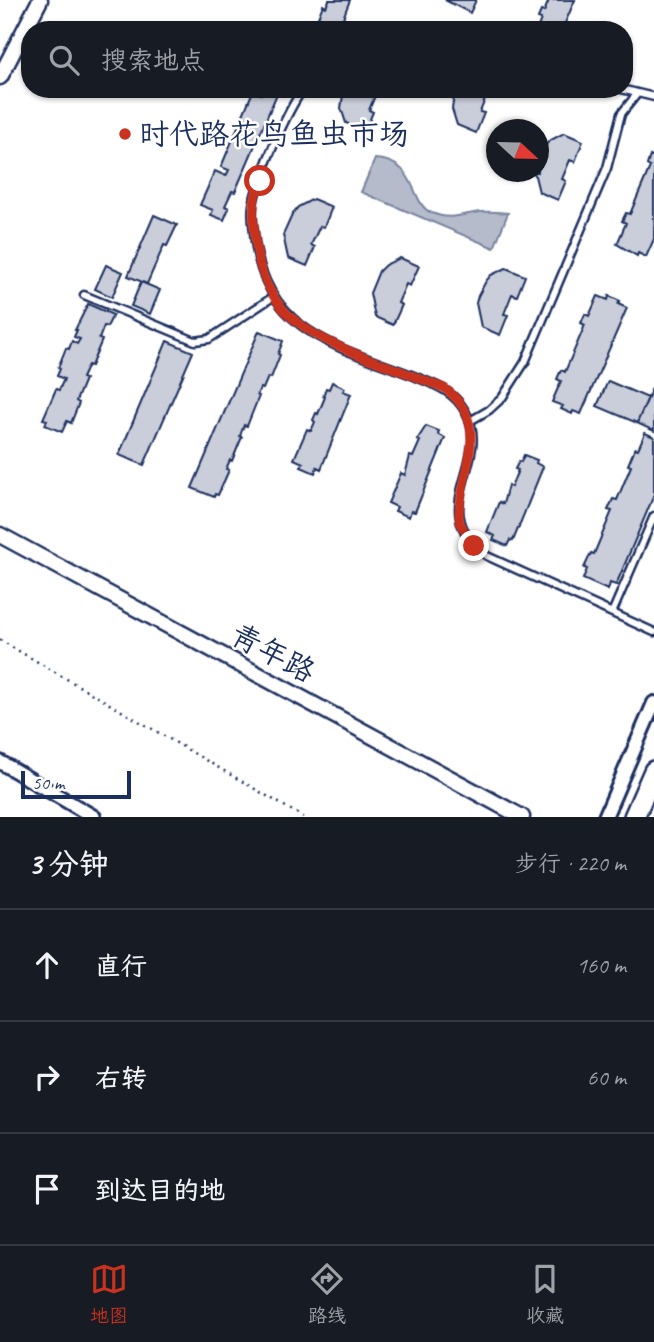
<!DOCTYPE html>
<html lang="zh">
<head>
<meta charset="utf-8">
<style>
  body { margin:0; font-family:Caveat,"LXGW WenKai TC",sans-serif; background:#20242c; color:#f1f3f6 }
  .compass { position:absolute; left:486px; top:119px; width:63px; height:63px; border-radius:50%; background:#171b24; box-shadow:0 2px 5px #0004; rotate:112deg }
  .scale { position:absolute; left:21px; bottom:18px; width:110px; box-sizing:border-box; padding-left:7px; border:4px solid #1b2f5e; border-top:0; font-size:19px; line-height:24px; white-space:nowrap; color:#1b2f5e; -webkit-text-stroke:5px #fff; paint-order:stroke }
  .stop { position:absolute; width:21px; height:21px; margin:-16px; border:5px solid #c8321e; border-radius:50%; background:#fff }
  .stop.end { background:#c8321e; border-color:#fff; box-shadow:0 2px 7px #0008 }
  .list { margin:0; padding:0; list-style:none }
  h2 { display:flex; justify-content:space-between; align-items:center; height:91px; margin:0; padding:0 28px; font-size:30px }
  h2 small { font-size:23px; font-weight:400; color:#9ea1a6 }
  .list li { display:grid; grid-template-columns:46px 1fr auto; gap:21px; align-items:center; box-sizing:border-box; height:112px; padding:0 28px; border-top:2px solid #363941 }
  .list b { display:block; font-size:26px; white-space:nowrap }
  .list em { font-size:23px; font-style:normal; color:#9ea1a6 }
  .icon { flex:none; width:38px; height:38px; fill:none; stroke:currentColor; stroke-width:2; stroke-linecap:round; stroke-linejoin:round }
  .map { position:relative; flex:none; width:654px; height:817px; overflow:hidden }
  .search { position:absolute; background:#171b24; box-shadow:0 2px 5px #0004; left:21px; right:21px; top:21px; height:77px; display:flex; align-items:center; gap:18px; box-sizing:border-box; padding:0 24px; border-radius:28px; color:#9ea1a6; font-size:26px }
  .sheet { height:427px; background:#171b24 }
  nav { display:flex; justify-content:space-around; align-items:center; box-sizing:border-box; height:98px; border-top:2px solid #363941; background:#171b24; font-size:19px; color:#9ea1a6 }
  nav a { display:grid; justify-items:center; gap:4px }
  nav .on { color:#c8321e }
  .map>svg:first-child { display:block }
  .water { fill:#b5bbca; stroke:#77839f; stroke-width:2 }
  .building { fill:#caceda; stroke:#1b2f5e; stroke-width:2 }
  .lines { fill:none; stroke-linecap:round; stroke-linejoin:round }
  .service-casing { stroke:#1b2f5e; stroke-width:11 }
  .minor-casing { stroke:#1b2f5e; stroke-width:18 }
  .tertiary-casing { stroke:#1b2f5e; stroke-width:19 }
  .primary-casing { stroke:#1b2f5e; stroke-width:24 }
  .path { stroke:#1b2f5e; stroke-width:2.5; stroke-dasharray:2 5; stroke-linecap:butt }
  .service { stroke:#fff; stroke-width:6 }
  .minor { stroke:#fff; stroke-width:12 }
  .tertiary { stroke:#fff; stroke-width:14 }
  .primary { stroke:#fff; stroke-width:19 }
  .route { stroke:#c8321e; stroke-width:9 }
  .poi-dot { fill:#c8321e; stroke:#fff; stroke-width:2.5 }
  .labels { text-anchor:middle; stroke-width:5; stroke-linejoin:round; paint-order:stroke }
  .poi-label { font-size:30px; fill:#1b2f5e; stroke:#fff; text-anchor:start }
  .street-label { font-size:30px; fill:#1b2f5e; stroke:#fff }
</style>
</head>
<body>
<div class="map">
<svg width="654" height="817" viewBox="0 0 654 817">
  <rect width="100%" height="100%" fill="#fff"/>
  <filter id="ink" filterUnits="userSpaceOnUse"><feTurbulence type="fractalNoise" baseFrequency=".0143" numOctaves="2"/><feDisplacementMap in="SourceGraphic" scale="14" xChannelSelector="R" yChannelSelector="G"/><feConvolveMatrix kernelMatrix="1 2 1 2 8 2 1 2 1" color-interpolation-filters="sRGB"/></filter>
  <g filter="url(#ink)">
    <path class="water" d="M375,159c44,2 34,45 57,54 18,8 31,1 49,-1 9,-1 18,0 27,1l-14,35 -133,-56z"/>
    <path class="building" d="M329,0h21l-7,18 3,1 -4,11h-29l10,-25 3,2z
      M445,0h31l-6,13z
      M549,0h26l-13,30h-18l-6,-3 3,-8 -3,-1 3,-7 3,1z
      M263,89h16l-44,103 -3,-1 -7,15 4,2 -5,12 -13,-5 2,-5 -13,-5 15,-34 11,5 3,-6 -8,-3 32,-76 8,3z
      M344,89h39l-2,3 -4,-1 -8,19 4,2 -8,19 -19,-8 -5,-15z
      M455,89h39l-2,5 -4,-2 -8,20 4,1 -8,20 -19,-8 -5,-16z
      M564,133l19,8 -8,21 -5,-2 -8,19 4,2 -8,19 -19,-8 -5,-20h4v-17l6,-8 5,-6z
      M650,156l4,2v81l-8,18 -8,-4 -1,3 -20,-12 9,-21 -4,-2 4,-8 4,1 20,-47 -3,-2z
      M313,199l19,8 -8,20 -4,-1 -9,19 4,2 -8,19 -19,-8 -5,-23 10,-22 5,-6z
      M154,215l23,10 -10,21 -3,-1 -17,39 -19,-8z
      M400,258l19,8 -9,20 -4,-2 -8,19 4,2 -9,20 -18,-8 -5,-24 9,-22 6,-6z
      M106,265l17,7 -11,25 -17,-8z
      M506,268l19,8 -8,20 -5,-2 -8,20 4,1 -8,20 -19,-8 -5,-24 2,-7 8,-15 5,-6z
      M141,282l19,8 -10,24 -19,-8z
      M598,296l10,4 1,-4 11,5 -2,3 9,4 -46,106 -8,-3 -1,3 -11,-5 2,-3 -11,-4 9,-21 -4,-2 4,-9 4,2 20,-47 -4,-2 4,-9 4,2z
      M88,304l25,11 -6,12 -3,-1 -5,13 3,1 -11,26 -3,-1 -6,13 3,1 -9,22 3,2 -8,20 -4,-2 -5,11 -17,-7 2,-5 -4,-1 13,-30 3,1 5,-11 -7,-3 3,-7 -2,-1 8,-20 3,1 3,-8 5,3 3,-5 -6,-2 3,-7h-2z
      M259,331l24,10 -5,13 2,1 -9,23 -3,-1 -5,12 -3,-1 -3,7 2,1 -12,30 -3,-1 -4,11 2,1 -10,24 -2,-1 -4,9 3,1 -11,25 -3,-1 -1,3 -22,-9z
      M167,341l26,11 -49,113 -25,-10z
      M608,381l40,17 -11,25 -40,-17z
      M332,382l13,6 -2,3 8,3 -30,75 -4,-2 -2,6 -14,-6 2,-4 -9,-4 13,-30 4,2 4,-9 -2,-2 3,-7 2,1 7,-17 -2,-1 3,-8 3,1z
      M652,388l2,1v42l-17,-8z
      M426,426l13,5 -1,3 7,4 -30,74 -4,-1 -2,6 -14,-6 2,-4 -9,-4 13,-30 4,2 5,-19 3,1 7,-16 -3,-1z
      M645,433l9,4v58l-38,90 -6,-2 -2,7 -25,-11 4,-10 -3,-1 7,-15 3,1 18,-43 -4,-1 5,-11 4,1 14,-34 -3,-1 7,-17 3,1z
      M524,455l13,5 -1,3 7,4 -30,74 -3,-1 -3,6 -14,-6 2,-4 -8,-4 12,-30 4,2 5,-19 3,2 7,-17 -3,-1 4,-8 2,1z"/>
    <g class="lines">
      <defs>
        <path id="service" d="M303,89c-16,22 -46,90 -50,116 -2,13 1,25 2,37 13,92 85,105 159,134 21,9 39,14 51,35 30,50 -43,97 22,145l167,76
          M621,89l33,8
          M84,295l111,46 14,-2 64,-42
          M470,421l19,-11 13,-12 23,-36 82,-194 14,-54 16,-20
          M612,613l42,-97"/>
        <path id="minor" d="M0,762l94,55
          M605,817l49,-114"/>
        <path id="tertiary" d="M0,77l40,-77
          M0,535l522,282"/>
        <path id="primary" d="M634,817l20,-46"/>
      </defs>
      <use href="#service" class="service-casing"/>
      <use href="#minor" class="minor-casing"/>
      <use href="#tertiary" class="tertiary-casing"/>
      <use href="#primary" class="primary-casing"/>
      <path class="path" d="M0,640l303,177"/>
      <use href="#service" class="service"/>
      <use href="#minor" class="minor"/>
      <use href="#tertiary" class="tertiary"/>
      <use href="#primary" class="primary"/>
    </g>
  </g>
  <g class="lines" filter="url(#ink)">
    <path class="route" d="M260,181c-9,22 -7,41 -4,64 9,68 50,88 108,112 27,10 54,21 80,31 48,34 18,80 15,126l1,9 14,23"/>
  </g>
  <circle class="poi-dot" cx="125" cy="134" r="7"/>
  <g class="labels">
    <g class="poi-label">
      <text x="139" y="144">时代路花鸟鱼虫市场</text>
    </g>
    <g class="street-label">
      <text transform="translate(273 653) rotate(28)" y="10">青年路</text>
    </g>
  </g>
</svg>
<svg class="compass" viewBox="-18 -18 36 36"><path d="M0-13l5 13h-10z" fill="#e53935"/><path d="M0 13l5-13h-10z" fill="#9ea1a6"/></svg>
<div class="scale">50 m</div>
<div class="stop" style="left:260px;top:181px"></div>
<div class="stop end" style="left:474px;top:546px"></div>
<div class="search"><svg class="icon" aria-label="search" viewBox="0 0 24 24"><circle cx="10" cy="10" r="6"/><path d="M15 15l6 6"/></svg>搜索地点</div>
</div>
<section class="sheet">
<h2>3 分钟<small>步行 · 220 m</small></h2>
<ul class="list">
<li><svg class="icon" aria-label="ahead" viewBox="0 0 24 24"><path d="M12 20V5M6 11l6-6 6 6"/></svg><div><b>直行</b></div><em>160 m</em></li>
<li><svg class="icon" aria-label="right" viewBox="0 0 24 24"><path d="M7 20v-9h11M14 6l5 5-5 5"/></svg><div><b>右转</b></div><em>60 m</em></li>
<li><svg class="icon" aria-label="arrive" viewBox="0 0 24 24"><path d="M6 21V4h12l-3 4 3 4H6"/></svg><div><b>到达目的地</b></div></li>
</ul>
</section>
<nav>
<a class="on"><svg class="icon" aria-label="map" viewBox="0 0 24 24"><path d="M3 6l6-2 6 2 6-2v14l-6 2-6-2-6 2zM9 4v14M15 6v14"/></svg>地图</a>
<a><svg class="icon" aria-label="directions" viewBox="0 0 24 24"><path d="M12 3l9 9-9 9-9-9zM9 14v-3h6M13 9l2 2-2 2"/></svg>路线</a>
<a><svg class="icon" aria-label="saved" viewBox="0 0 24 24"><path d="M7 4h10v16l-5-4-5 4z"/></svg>收藏</a>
</nav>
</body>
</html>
